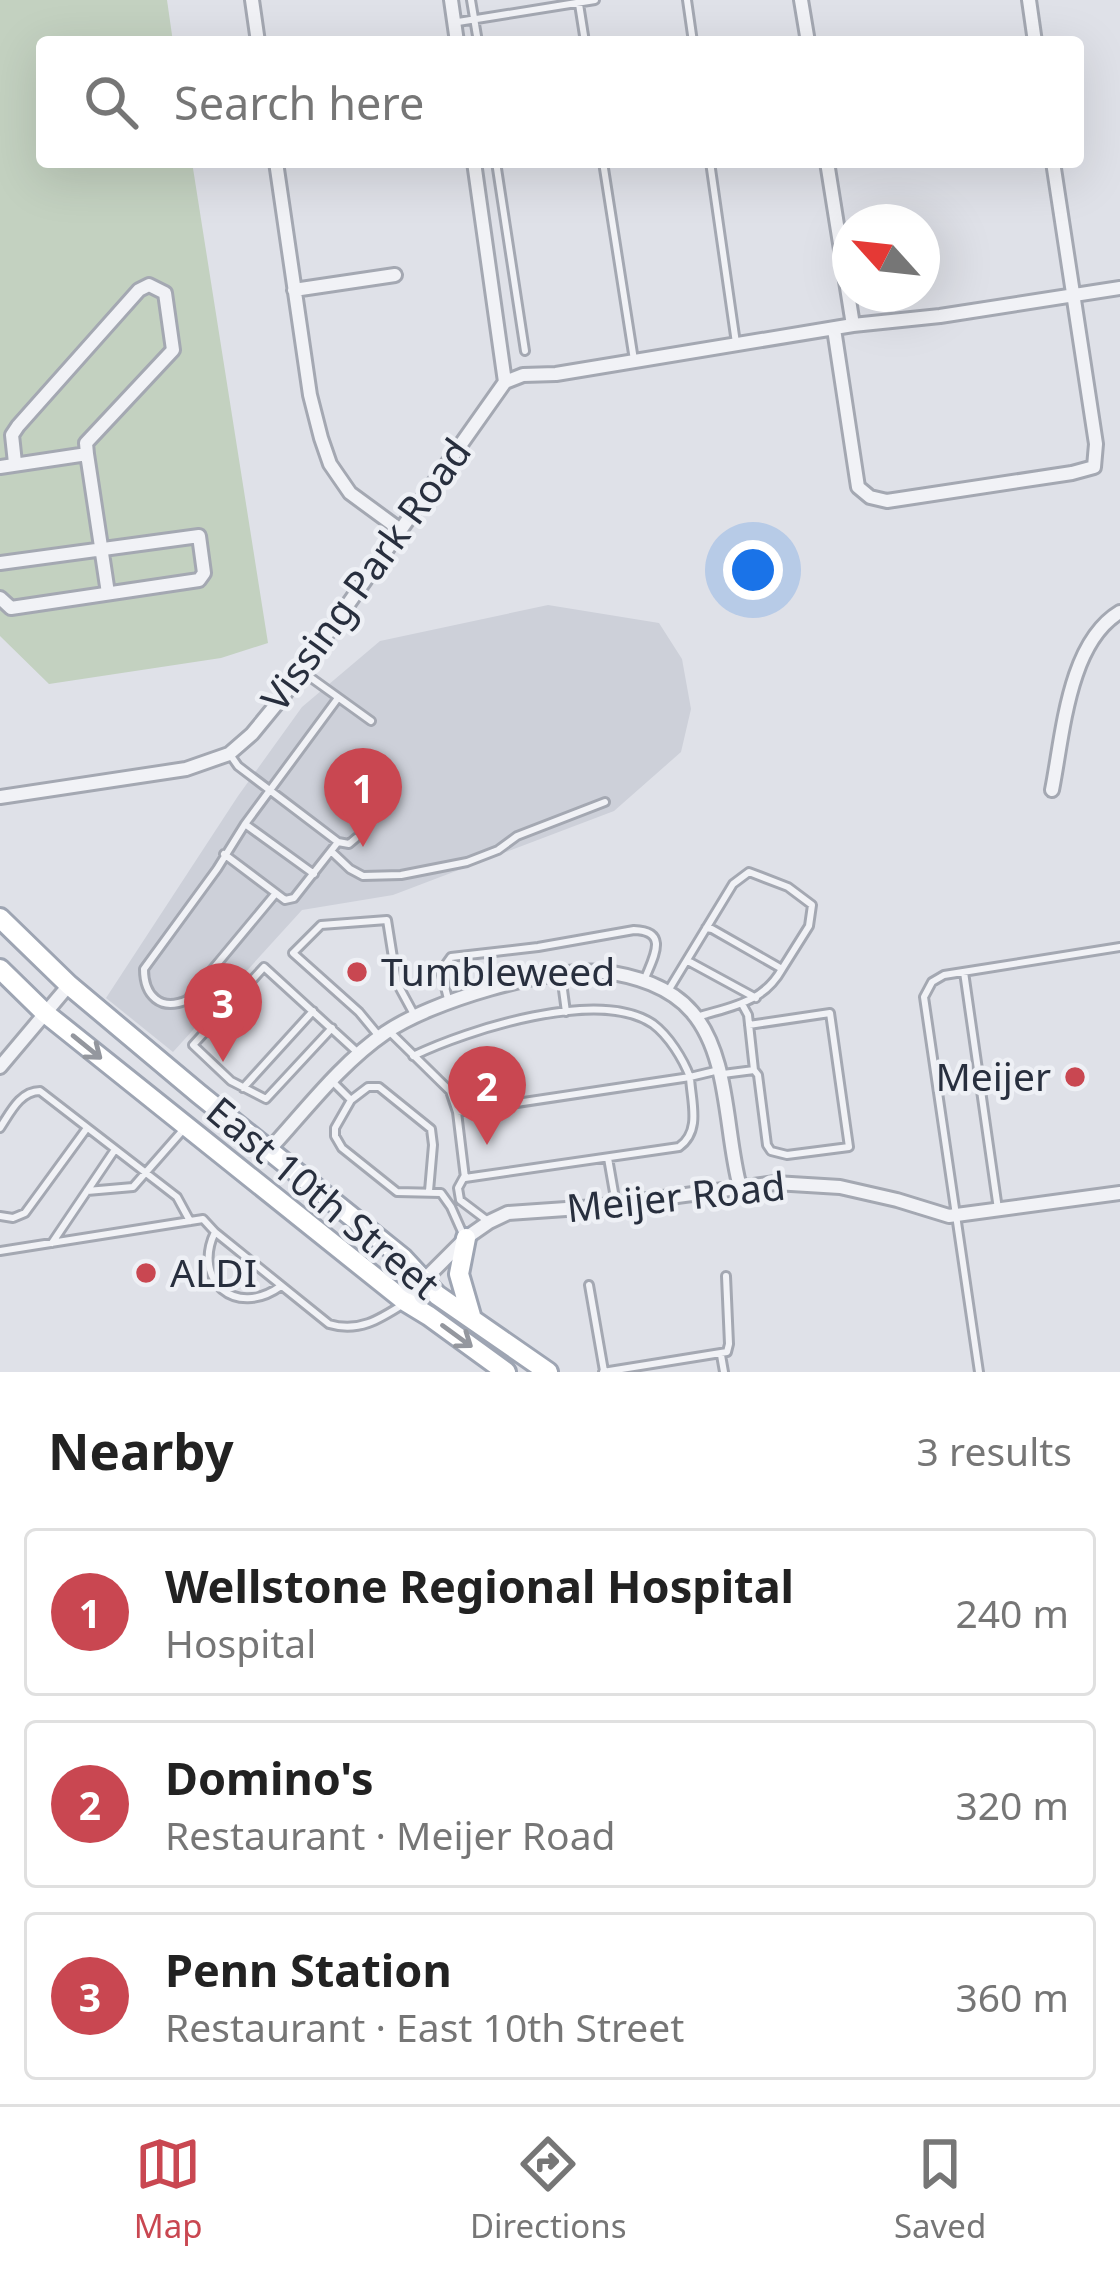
<!DOCTYPE html>
<html lang="en">
<head>
<meta charset="utf-8">
<style>
  body { margin:0; font-family:"Noto Sans",sans-serif; background:#f6f6f6; color:#222 }
  .compass { position:absolute; left:832px; top:204px; width:108px; height:108px; border-radius:50%; background:#fff; box-shadow:0 12px 48px #0002; rotate:297deg }
  .you { position:absolute; left:753px; top:570px; width:42px; height:42px; margin:-30px; border:9px solid #fff; border-radius:50%; background:#1a73e8; box-shadow:0 0 0 18px #1a73e833 }
  .badge { display:grid; place-items:center; width:78px; height:78px; border-radius:50%; background:#c94751; color:#fff; font-size:39px; font-weight:700 }
  .pin { position:absolute; translate:-50% -99px; filter:drop-shadow(0 3px 6px #0008) }
  .pin::after { content:''; position:absolute; top:63px; width:42px; height:36px; background:inherit; clip-path:polygon(0 0,100% 0,50% 100%) }
  .list { margin:0; padding:0; list-style:none }
  h2 { display:flex; justify-content:space-between; align-items:center; height:156px; margin:0; padding:0 48px; font-size:51px }
  h2 small { font-size:39px; font-weight:400; color:#767676 }
  .list li { display:grid; grid-template-columns:78px 1fr auto; gap:36px; align-items:center; box-sizing:border-box; height:168px; margin:0 24px 24px; padding:0 24px; border:3px solid #e0e0e0; border-radius:12px }
  .list b { display:block; font-size:45px; white-space:nowrap }
  .list p { margin:0; font-size:39px; white-space:nowrap; color:#767676 }
  .list em { font-size:39px; font-style:normal; color:#767676 }
  .icon { flex:none; width:66px; height:66px; fill:none; stroke:currentColor; stroke-width:2; stroke-linecap:round; stroke-linejoin:round }
  .map { position:relative; flex:none; width:1120px; height:1372px; overflow:hidden }
  .search { position:absolute; background:#fff; box-shadow:0 12px 48px #0002; left:36px; right:36px; top:36px; height:132px; display:flex; align-items:center; gap:30px; box-sizing:border-box; padding:0 42px; border-radius:12px; color:#767676; font-size:45px }
  .sheet { height:732px; background:#fff }
  nav { display:flex; justify-content:space-around; align-items:center; box-sizing:border-box; height:168px; border-top:3px solid #e0e0e0; background:#fff; font-size:33px; color:#767676 }
  nav a { display:grid; justify-items:center; gap:6px }
  nav .on { color:#c94751 }
  .map>svg:first-child { display:block }
  .built { fill:#cdd0d9 }
  .green { fill:#c3d1c0 }
  .lines { fill:none; stroke-linecap:round; stroke-linejoin:round }
  .lane-casing { stroke:#a4a8b2; stroke-width:12 }
  .street-casing { stroke:#a4a8b2; stroke-width:18 }
  .primary-casing { stroke:#9ea5b3; stroke-width:24 }
  .lane { stroke:#f1f2f6; stroke-width:6 }
  .street { stroke:#f1f2f6; stroke-width:12 }
  .primary { stroke:#fff; stroke-width:18 }
  .oneway { stroke:#94979e }
  .poi-dot { fill:#c94751; stroke:#eef0f5; stroke-width:4.5 }
  .labels { text-anchor:middle; stroke-width:9; stroke-linejoin:round; paint-order:stroke }
  .street-label { font-size:39px; fill:#282f3e; stroke:#eef0f5 }
  .poi-label { font-size:39px; fill:#282f3e; stroke:#eef0f5; text-anchor:start }
</style>
</head>
<body>
<div class="map">
<svg width="1120" height="1372" viewBox="0 0 1120 1372">
  <rect width="100%" height="100%" fill="#dfe1e8"/>
  <path class="built" d="M548,605l111,18 23,36 9,50 -10,43 -67,59 -221,84 -91,15 -129,142 -67,-54 132,-202 64,-89 78,-66z"/>
  <path class="green" d="M0,0h167l6,42h-131v120h150l76,481 -47,15 -172,26 -49,-48z"/>
  <g class="lines">
    <defs>
      <path id="lane" d="M471,0l7,42
        M687,0l6,42
        M579,4l6,38
        M458,22l137,-22
        M496,162l29,189
        M603,162l31,198
        M710,162l26,181
        M303,672l68,49
        M231,756l7,10 100,76 11,2 7,-6
        M245,824l69,50
        M332,852l18,17 13,7 38,-1 66,-13 31,-12 19,-14 88,-34
        M224,854l61,46 9,-2 44,-56
        M276,893l-89,107c-27,12 -43,-5 -43,-31l73,-100 28,-45 93,-126
        M688,961l68,37
        M964,972l34,237
        M561,975l5,37
        M668,991l65,-107 16,-12 39,15 24,18 -3,21 -27,43
        M448,999l-7,-28 10,-14 87,-10 96,-17c37,1 18,29 10,51
        M697,1017c35,-11 66,-14 85,-48l-70,-40 -6,-1
        M749,1025l81,-12 19,134 -62,8 -16,-4 -4,-6 -9,-70 -4,-5
        M332,1028l-66,71 -35,-18 -38,-36 71,-78 93,85
        M391,1033l59,58 7,21 8,66 214,-31c23,-16 12,-46 11,-70l29,-7
        M378,1035l-19,-23 -66,-59 28,-28 66,-5 10,63 19,35
        M413,1056c54,-26 186,-69 240,-32 16,12 30,35 37,53l-233,35
        M723,1074l31,-4 -6,-55 -6,-11
        M332,1081l19,19 -16,28v8l7,12 55,44 44,1 10,14 12,27
        M243,1088l70,-77
        M351,1100l17,-13h11l52,42 2,16 -4,46
        M0,1128c10,-15 20,-37 40,-37l137,106 13,24
        M608,1158l8,46
        M464,1177l-6,11 2,12 29,22
        M87,1191l46,-4 50,-57
        M0,1216l13,2 12,-5 62,-85
        M215,1232c-23,48 20,87 66,54
        M52,1243l62,-92
        M0,1251l203,-32 12,13 114,92c30,9 51,-5 76,-21
        M589,1285l15,86
        M721,1355l3,17
        M603,1372l124,-20 2,-8 -3,-68
        M979,1372l-55,-375 8,-15 12,-7 176,-28"/>
      <path id="street" d="M252,0l6,42
        M451,0l6,42
        M801,0l7,42
        M1029,0l6,42
        M276,162l34,233 11,43 9,26 20,29 49,36
        M827,162l26,163
        M294,290l101,-15
        M834,329l24,158 12,10 17,4 185,-28 22,-6 2,-23 -43,-282
        M505,382l18,-7 33,-1 297,-49 87,-9 180,-28
        M15,463l-3,-28 6,-9 121,-136 10,-5 16,8 8,57 -87,93 1,11
        M0,467l87,-13 21,139
        M0,563l199,-27 5,37 -5,7 -188,28 -11,-10
        M1052,790c11,-55 16,-147 68,-178
        M0,797l186,-28 43,-15 23,-20 32,-39 221,-313 -31,-220
        M0,1067l69,-82
        M269,1150c36,-39 71,-86 116,-117 46,-32 162,-66 218,-61 31,3 68,15 89,40 38,44 33,121 48,175
        M406,1302l17,-21 43,-43 23,-16 19,-9 87,-6 180,-24 65,4 57,13 52,16 171,-23"/>
      <path id="primary" d="M0,918l69,67 130,109 204,164 34,37 111,77
        M0,969l45,44 361,289 23,14 77,56
        M466,1238l-7,36 13,45"/>
    </defs>
    <use href="#lane" class="lane-casing"/>
    <use href="#street" class="street-casing"/>
    <use href="#primary" class="primary-casing"/>
    <use href="#lane" class="lane"/>
    <use href="#street" class="street"/>
    <use href="#primary" class="primary"/>
  </g>
  <defs><path id="oneway-shaft" d="M-6 0H5M1.5-3L5.5 0L1.5 3" fill="none" stroke-width="1.6" stroke-linecap="round" stroke-linejoin="round" transform="scale(3)"/></defs>
  <g class="oneway">
    <use href="#oneway-shaft" transform="translate(87 1047) rotate(39)"/>
    <use href="#oneway-shaft" transform="translate(457 1336) rotate(36)"/>
  </g>
  <g class="poi-dot">
    <circle cx="357" cy="972" r="12"/>
    <circle cx="1075" cy="1077" r="12"/>
    <circle cx="146" cy="1273" r="12"/>
  </g>
  <g class="labels">
    <g class="street-label">
      <text transform="translate(366 575) rotate(-54)" y="14">Vissing Park Road</text>
      <text transform="translate(676 1197) rotate(-6)" y="14">Meijer Road</text>
      <text transform="translate(323 1198) rotate(40)" y="14">East 10th Street</text>
    </g>
    <g class="poi-label">
      <text x="381" y="986">Tumbleweed</text>
      <text x="1051" y="1091" text-anchor="end">Meijer</text>
      <text x="170" y="1287">ALDI</text>
    </g>
  </g>
</svg>
<svg class="compass" viewBox="-18 -18 36 36"><path d="M0-13l5 13h-10z" fill="#e53935"/><path d="M0 13l5-13h-10z" fill="#767676"/></svg>
<div class="you"></div>
<div class="pin badge" style="left:363px;top:847px">1</div>
<div class="pin badge" style="left:487px;top:1145px">2</div>
<div class="pin badge" style="left:223px;top:1062px">3</div>
<div class="search"><svg class="icon" aria-label="search" viewBox="0 0 24 24"><circle cx="10" cy="10" r="6"/><path d="M15 15l6 6"/></svg>Search here</div>
</div>
<section class="sheet">
<h2>Nearby<small>3 results</small></h2>
<ul class="list">
<li><span class="badge">1</span><div><b>Wellstone Regional Hospital</b><p>Hospital</p></div><em>240 m</em></li>
<li><span class="badge">2</span><div><b>Domino's</b><p>Restaurant · Meijer Road</p></div><em>320 m</em></li>
<li><span class="badge">3</span><div><b>Penn Station</b><p>Restaurant · East 10th Street</p></div><em>360 m</em></li>
</ul>
</section>
<nav>
<a class="on"><svg class="icon" aria-label="map" viewBox="0 0 24 24"><path d="M3 6l6-2 6 2 6-2v14l-6 2-6-2-6 2zM9 4v14M15 6v14"/></svg>Map</a>
<a><svg class="icon" aria-label="directions" viewBox="0 0 24 24"><path d="M12 3l9 9-9 9-9-9zM9 14v-3h6M13 9l2 2-2 2"/></svg>Directions</a>
<a><svg class="icon" aria-label="saved" viewBox="0 0 24 24"><path d="M7 4h10v16l-5-4-5 4z"/></svg>Saved</a>
</nav>
</body>
</html>
